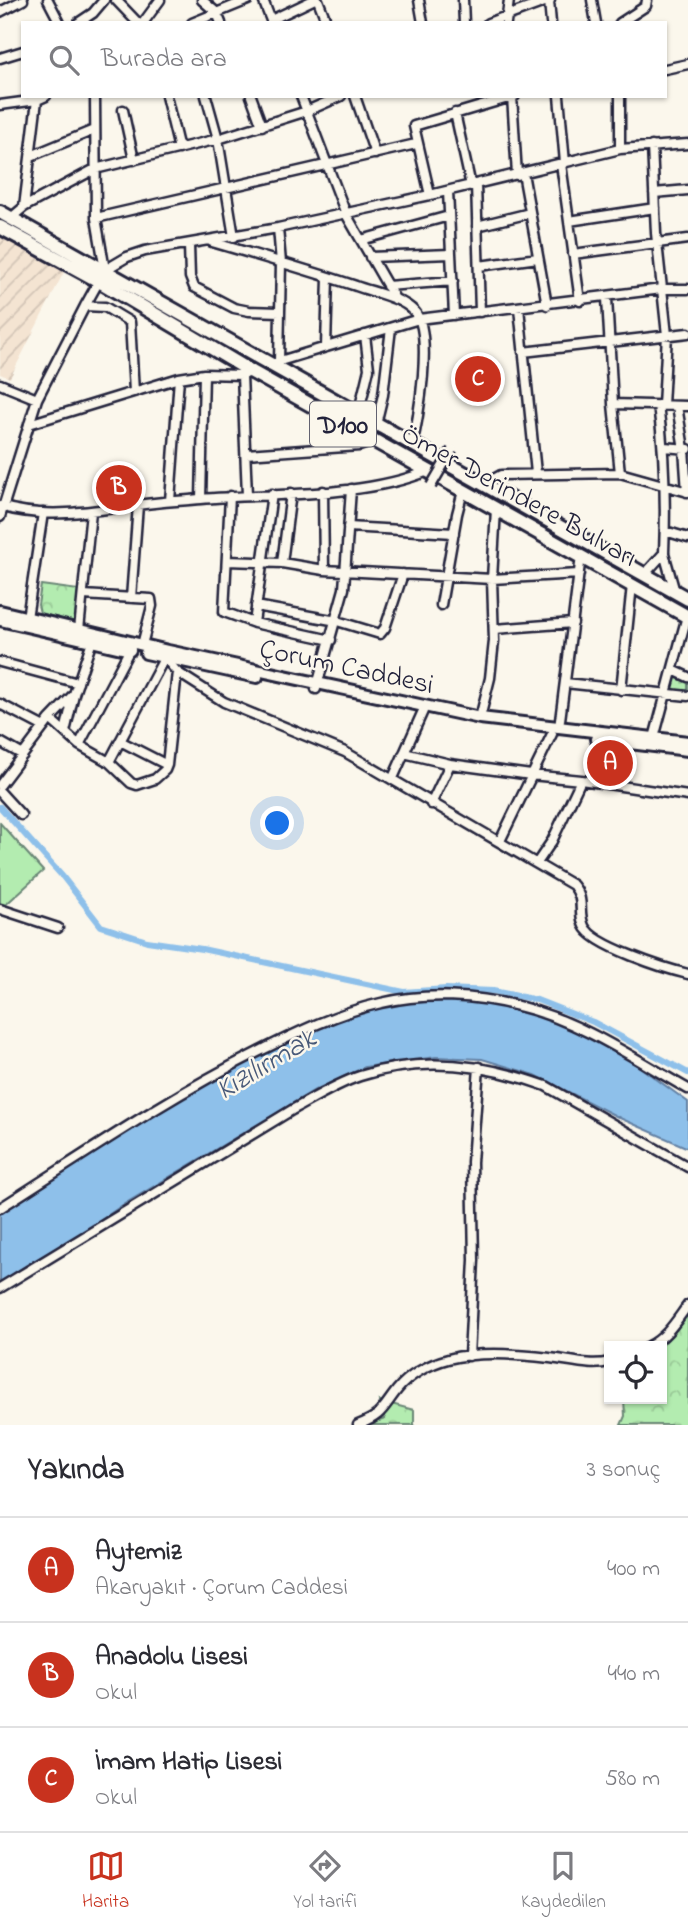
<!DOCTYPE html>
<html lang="tr">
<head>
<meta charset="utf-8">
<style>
  body { margin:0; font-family:"Indie Flower",sans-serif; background:#f7f7f7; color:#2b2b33 }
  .controls { position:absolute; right:21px; bottom:21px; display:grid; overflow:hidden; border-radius:0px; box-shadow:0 2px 5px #0004 }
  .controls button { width:63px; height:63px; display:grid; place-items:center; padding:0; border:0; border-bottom:2px solid #e1e1e2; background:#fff; color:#2b2b33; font:35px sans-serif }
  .you { position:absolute; left:278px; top:824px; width:24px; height:24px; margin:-18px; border:5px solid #fff; border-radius:50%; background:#1a73e8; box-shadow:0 0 0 10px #1a73e833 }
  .badge { display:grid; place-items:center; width:46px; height:46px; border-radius:50%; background:#c8321e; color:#fff; font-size:23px; font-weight:700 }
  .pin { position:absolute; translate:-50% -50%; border:4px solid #fff; box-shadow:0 2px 7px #0006 }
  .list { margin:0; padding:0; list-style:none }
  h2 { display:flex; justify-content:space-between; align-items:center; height:91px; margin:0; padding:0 28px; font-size:30px }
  h2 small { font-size:23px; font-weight:400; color:#7c7c81 }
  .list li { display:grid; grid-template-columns:46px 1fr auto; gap:21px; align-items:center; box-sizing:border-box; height:105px; padding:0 28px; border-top:2px solid #e1e1e2 }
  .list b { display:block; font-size:26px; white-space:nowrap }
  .list p { margin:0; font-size:23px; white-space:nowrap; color:#7c7c81 }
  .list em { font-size:23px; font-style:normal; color:#7c7c81 }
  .icon { flex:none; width:38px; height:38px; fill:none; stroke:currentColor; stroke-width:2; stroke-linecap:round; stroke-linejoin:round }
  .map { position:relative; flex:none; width:688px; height:1425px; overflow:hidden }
  .search { position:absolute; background:#fff; box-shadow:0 2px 5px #0004; left:21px; right:21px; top:21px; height:77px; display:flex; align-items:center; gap:18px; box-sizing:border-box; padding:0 24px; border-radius:0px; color:#7c7c81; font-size:26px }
  .sheet { height:406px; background:#fff }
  nav { display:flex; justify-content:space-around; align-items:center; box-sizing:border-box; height:98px; border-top:2px solid #e1e1e2; background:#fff; font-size:19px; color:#7c7c81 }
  nav a { display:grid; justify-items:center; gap:4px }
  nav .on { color:#c8321e }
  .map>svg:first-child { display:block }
  .industrial { fill:url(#industrial-furrows) }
  .grass { fill:url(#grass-dots); stroke:#6a8776; stroke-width:2 }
  .forest { fill:url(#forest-crowns); stroke:#6a8776; stroke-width:2 }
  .pitch { fill:#b3ecb0; stroke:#6a8776; stroke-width:2 }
  .water { fill:#8ec0ea; stroke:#6381a4; stroke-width:2 }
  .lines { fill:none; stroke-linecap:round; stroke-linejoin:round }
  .canal { stroke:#8ec0ea; stroke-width:6 }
  .minor-casing { stroke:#22223b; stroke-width:13 }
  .major-casing { stroke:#22223b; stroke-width:16 }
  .highway-casing { stroke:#22223b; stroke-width:18 }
  .minor { stroke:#fbf7ec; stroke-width:8 }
  .major { stroke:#fbf7ec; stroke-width:10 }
  .highway { stroke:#fbf7ec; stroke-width:12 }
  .minor-bridge-casing { stroke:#22223b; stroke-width:13; stroke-linecap:butt }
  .minor-bridge { stroke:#fbf7ec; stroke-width:8 }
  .labels { text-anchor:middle; stroke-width:5; stroke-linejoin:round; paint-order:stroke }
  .shield { fill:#fbf7ec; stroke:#636270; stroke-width:2 }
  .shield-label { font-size:26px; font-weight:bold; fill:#22223b }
  .street-label { font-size:28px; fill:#22223b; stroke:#fbf7ec }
  .water-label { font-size:30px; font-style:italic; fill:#485978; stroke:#fbf7ec }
</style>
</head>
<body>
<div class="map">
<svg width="688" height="1425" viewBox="0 0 688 1425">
  <defs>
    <pattern id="industrial-furrows" width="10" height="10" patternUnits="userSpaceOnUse" patternTransform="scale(1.75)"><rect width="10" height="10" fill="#f4e4d2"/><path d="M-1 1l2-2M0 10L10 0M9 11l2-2" fill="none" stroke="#d1c3b5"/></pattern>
    <pattern id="grass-dots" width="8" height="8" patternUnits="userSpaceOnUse" patternTransform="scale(1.75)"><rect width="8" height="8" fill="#b3ecb0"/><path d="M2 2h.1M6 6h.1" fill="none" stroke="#9aca98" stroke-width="1.8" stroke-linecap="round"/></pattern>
    <pattern id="forest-crowns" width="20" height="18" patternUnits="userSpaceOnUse" patternTransform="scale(1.75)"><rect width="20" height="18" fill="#b3ecb0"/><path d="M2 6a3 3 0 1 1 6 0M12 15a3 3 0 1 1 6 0" fill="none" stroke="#9aca98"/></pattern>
  </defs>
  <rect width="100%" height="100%" fill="#fbf7ec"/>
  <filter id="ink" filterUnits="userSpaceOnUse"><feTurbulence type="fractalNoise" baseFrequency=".0143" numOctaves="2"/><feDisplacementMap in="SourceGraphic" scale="14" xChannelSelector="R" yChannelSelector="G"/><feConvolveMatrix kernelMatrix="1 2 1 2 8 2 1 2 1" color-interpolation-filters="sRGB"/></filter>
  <g filter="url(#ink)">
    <path class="industrial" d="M0,232l65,38 -55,108 -10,-4z"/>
    <path class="grass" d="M148,305l34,16 506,283v5z
      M675,673l13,6v13l-17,-2z"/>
    <path class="forest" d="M41,585l38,5 -4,33 -35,-10 -2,-8z
      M688,1308v117h-67l4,-9 -1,-17h38v-53h-6l9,-6z
      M380,1401l34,9v15h-48l19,-6z"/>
    <path class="pitch" d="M0,823l43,48 -40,36 -3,-1z"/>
    <path class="water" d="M422,997l99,9 84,36 83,60v46l-66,-29 -87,-44 -53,-16 -46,-2 -71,10 -50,23 -194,116 -46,32 -47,26 -28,19v-75l202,-128 136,-65z"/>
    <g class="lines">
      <path class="canal" d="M0,807l63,70 38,49 46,15 55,8 202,43 42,-3 47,2 44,9 56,22 95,51"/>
      <defs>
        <path id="minor" d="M48,0l12,23
          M116,0l22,23
          M202,0l15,13 4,10
          M263,0l9,23
          M318,0l9,23
          M419,0l4,23
          M463,0l1,23
          M592,0l4,23
          M549,1l2,22
          M0,12l23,-12
          M271,20l42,-20
          M78,23l15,-10 11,-13
          M143,23l17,-23
          M192,23l56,-23
          M488,23l62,-23
          M506,23l3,-23
          M620,23l26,-17 1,-6
          M0,58l23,-7
          M665,69l23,-5
          M95,96l1,122 9,52
          M166,96l13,53
          M206,96l12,43 16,98
          M251,96l11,30
          M301,96l45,118 49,85
          M355,96l20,58
          M512,96l5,79
          M559,96l6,67
          M620,96v53
          M0,105l37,-5
          M123,110l11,50
          M455,113l16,73
          M652,146l4,87 11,102 -4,70
          M31,156l63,-26
          M561,164l19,137
          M523,173l24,132
          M476,184l4,128
          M448,191l6,124
          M654,193l34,-3
          M430,195l-16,-69 101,-30
          M24,207l13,-107 9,-4
          M11,218l13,-11 71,-38 123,-30 89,-28 34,-15
          M96,218l320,-74
          M569,221l86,-13
          M477,226l53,-13
          M278,228l3,35 -2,98
          M361,240l88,-24
          M212,242c48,14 96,28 144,44 19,7 45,11 59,26 18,20 4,107 -3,132
          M189,245l1,32 4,10 40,21 15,3 31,1
          M573,254l115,-15
          M370,257l81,-3
          M479,266l59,-8
          M387,286l66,-5
          M607,298l6,106 7,69
          M85,306l20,1 25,15 4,70
          M519,308l17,165
          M326,347l2,-70
          M523,352l165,-19
          M270,364l149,-45 243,-30h26
          M242,375l5,120
          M0,384l37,15
          M613,404l75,2
          M658,405c7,50 8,98 6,148
          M677,406l7,43 3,43
          M358,415l11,-46 -4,-34
          M29,424l150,-46 25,-4 38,1 10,-3
          M376,424l7,-29 8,-67
          M664,447l24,2
          M246,454l113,-8 15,-5
          M483,485l18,-10 119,-2 68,19
          M323,491l1,79
          M230,496l-6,116 30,11 77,17
          M201,499l3,-125
          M170,501l9,-123
          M0,506c45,14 92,5 137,-1 21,-3 43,-4 64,-6 72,-6 161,-1 227,-28
          M0,517l37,-118 48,-93 20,-36 22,-13 18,-6 133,-23 152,-33 190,-46 68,-5
          M348,527l106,6
          M665,531l23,7
          M227,561l55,2 42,7 168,9 87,-5
          M282,563l9,-70
          M644,575l20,-22 11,39
          M83,595l68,4 1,7 -10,39
          M131,598l7,-93
          M441,605l16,-91 6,-23
          M256,606l81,15 43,13 5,-6 18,-54
          M27,618l16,-105
          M254,623l18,-129
          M494,629l79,-6
          M79,630l12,-118
          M165,658l12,14 47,30 121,50 228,133c13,16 4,25 11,41 9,20 83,43 104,48
          M0,662l78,21
          M673,670l15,7
          M565,683l123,13
          M316,689l28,-100 7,-100
          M621,690l11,-105
          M0,704l44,23
          M480,718l10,-40 4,-37 -2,-62 4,-70
          M50,719l29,26 30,17 22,21 6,2 18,-6 10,-9 2,-5 10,-93
          M559,728l22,-172
          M65,732l9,-38 18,-53
          M654,738l33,-122
          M120,741l47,24
          M0,742l23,13
          M79,745l51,-96
          M404,753l46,11 -19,40
          M109,762l58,-109
          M450,764l81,11 50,5
          M393,778l30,-67
          M0,785l50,-66 24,-25
          M0,792l21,23
          M500,841l52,-107
          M537,863l15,-22 29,-61 107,16
          M0,909l58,19
          M0,1208c85,-54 168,-111 258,-156 40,-20 79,-39 123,-49 45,-11 96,-8 141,4 60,15 113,52 166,82
          M0,1288l292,-178c22,-12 44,-26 68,-34 62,-20 126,-12 186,10l142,81
          M649,1346c18,-9 27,-25 39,-41
          M469,1356l5,-96 -2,-98 7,-95
          M358,1425c25,-10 24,-16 39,-35 12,-15 32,-26 51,-31 31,-8 70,-5 102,-1 20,2 40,9 59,4"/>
        <path id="major" d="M0,611l168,40 312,67 208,24
          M0,620l130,30
          M146,653l111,24
          M596,739l92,11"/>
        <path id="highway" d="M0,212l688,387
          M0,227l99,54 153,91 436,245"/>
      </defs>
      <use href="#minor" class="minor-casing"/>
      <use href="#major" class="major-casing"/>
      <use href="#highway" class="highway-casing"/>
      <use href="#minor" class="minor"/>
      <use href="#major" class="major"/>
      <use href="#highway" class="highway"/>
      <defs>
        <path id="minor-bridge" d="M431,486l21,-36"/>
      </defs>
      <use href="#minor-bridge" class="minor-bridge-casing"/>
      <use href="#minor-bridge" class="minor-bridge"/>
    </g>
  </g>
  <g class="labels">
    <rect class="shield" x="310" y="401.5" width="66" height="45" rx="5"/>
    <g class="shield-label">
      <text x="343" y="433">D100</text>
    </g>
    <g class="street-label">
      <text transform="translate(520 494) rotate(29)" y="10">Ömer Derindere Bulvarı</text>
      <text transform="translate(347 665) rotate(12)" y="10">Çorum Caddesi</text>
    </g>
    <g class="water-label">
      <text transform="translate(265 1063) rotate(-31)" y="10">Kızılırmak</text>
    </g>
  </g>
</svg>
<div class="controls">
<button><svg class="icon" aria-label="locate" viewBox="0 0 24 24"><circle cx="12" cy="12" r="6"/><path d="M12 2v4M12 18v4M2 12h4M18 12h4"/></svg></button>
</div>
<div class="you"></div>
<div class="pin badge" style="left:610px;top:763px">A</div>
<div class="pin badge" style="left:119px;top:488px">B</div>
<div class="pin badge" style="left:478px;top:379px">C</div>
<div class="search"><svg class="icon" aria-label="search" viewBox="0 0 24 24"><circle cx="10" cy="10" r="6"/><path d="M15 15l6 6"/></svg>Burada ara</div>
</div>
<section class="sheet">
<h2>Yakında<small>3 sonuç</small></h2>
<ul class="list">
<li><span class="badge">A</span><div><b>Aytemiz</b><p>Akaryakıt · Çorum Caddesi</p></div><em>400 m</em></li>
<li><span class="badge">B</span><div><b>Anadolu Lisesi</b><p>Okul</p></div><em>440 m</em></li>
<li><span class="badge">C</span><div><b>İmam Hatip Lisesi</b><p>Okul</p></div><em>580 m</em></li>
</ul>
</section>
<nav>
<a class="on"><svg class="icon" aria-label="map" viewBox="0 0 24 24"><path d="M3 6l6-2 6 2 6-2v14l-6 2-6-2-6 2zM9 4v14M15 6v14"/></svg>Harita</a>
<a><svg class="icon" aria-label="directions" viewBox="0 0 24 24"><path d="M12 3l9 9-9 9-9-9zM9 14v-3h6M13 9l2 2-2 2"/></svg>Yol tarifi</a>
<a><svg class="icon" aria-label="saved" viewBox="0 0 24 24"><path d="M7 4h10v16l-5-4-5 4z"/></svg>Kaydedilen</a>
</nav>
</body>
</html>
